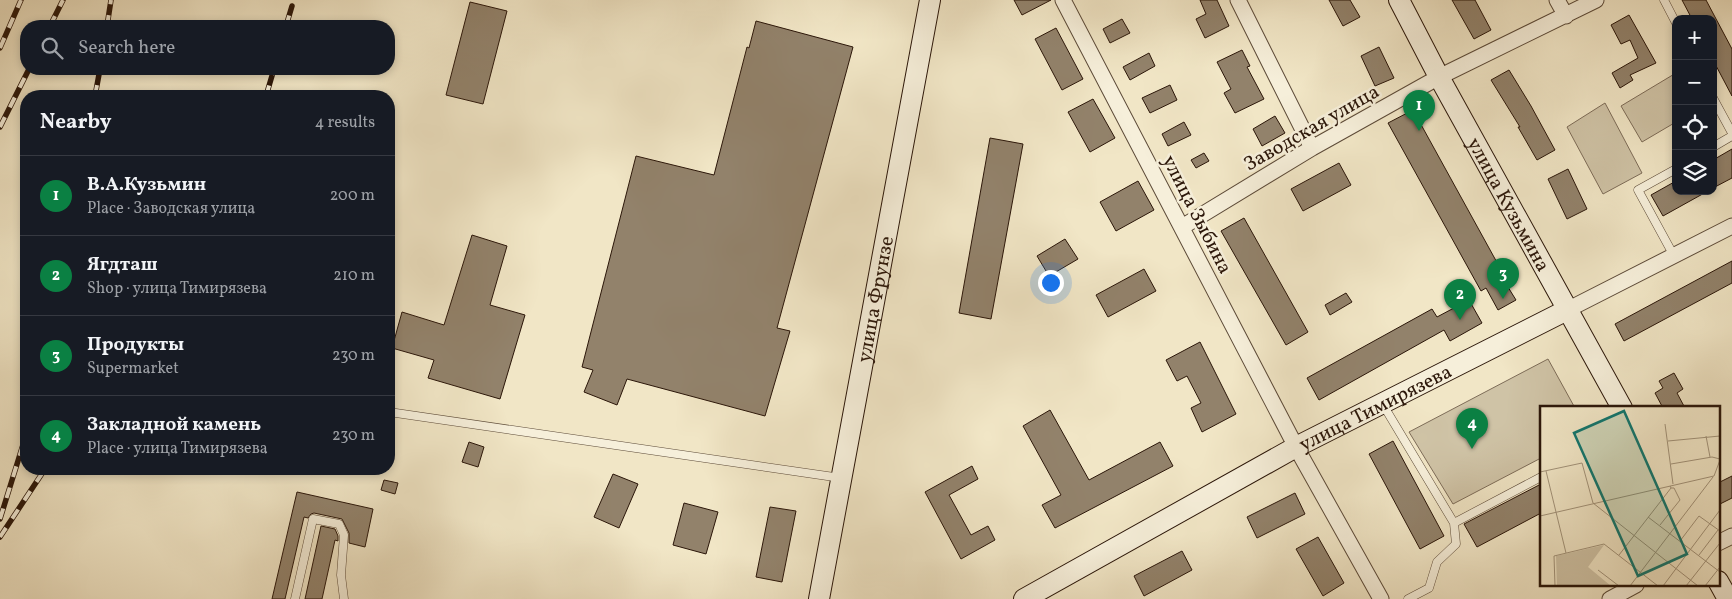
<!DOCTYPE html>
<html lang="en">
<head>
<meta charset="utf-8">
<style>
  body { margin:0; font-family:Vollkorn,serif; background:#242831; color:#f1f3f6 }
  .controls { position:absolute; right:15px; top:15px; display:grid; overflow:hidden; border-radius:10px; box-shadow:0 2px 8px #0003 }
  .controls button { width:45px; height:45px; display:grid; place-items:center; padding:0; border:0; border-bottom:1px solid #363941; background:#171b24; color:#f1f3f6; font:25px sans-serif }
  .you { position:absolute; left:1050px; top:282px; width:18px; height:18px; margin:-12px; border:4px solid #fff; border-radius:50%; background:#1a73e8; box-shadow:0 0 0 8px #1a73e833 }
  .badge { display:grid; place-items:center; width:32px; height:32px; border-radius:50%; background:#0b8043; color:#fff; font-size:16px; font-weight:700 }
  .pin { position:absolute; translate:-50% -41px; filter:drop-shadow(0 1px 2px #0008) }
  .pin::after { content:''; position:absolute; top:26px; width:18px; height:15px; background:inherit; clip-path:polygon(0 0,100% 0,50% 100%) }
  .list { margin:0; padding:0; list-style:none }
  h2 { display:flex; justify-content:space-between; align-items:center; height:65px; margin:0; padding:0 20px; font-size:21px }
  h2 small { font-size:16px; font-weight:400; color:#9ea1a6 }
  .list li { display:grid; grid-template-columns:32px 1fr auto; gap:15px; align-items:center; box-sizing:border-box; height:80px; padding:0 20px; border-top:1px solid #363941 }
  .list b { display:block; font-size:19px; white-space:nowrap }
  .list p { margin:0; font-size:16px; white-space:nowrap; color:#9ea1a6 }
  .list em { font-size:16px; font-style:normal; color:#9ea1a6 }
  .icon { flex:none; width:28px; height:28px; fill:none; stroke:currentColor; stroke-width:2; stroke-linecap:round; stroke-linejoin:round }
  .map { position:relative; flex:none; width:1732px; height:599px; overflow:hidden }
  .search { position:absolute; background:#171b24; box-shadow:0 2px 8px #0003; left:20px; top:20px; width:375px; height:55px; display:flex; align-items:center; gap:12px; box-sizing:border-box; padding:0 18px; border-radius:20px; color:#9ea1a6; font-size:19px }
  .panel { position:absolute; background:#171b24; box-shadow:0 2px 8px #0003; left:20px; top:90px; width:375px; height:385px; border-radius:20px }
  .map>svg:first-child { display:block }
  .green { fill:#cfc3a6; stroke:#7d6c58 }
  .building { fill:#92826b; stroke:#2b1609 }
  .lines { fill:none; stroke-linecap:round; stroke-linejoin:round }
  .lane-casing { stroke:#5c4a38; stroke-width:9 }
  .street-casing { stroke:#5c4a38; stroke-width:17 }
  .secondary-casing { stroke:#2b1609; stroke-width:22 }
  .lane { stroke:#f6efda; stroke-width:8 }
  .street { stroke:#f6efda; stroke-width:15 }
  .secondary { stroke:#f6efda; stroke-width:20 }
  .rail-casing { stroke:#2b1609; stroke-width:5.5 }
  .rail { stroke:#f6efda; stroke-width:4; stroke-dasharray:11; stroke-linecap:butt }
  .labels { text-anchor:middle; stroke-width:5; stroke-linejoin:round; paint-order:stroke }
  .street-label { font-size:20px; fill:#2b1609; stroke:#f6efda }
  .inset-road { fill:none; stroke:#a2937a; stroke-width:1 }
  .view { fill:#0f766e; fill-opacity:0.15; stroke:#0f766e; stroke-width:2.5 }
  .inset-edge { fill:none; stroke:#2b1609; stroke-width:2.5 }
</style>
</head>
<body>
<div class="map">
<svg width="1732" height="599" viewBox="0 0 1732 599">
  <rect width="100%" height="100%" fill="#f1e6c6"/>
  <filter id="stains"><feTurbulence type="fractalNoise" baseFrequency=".004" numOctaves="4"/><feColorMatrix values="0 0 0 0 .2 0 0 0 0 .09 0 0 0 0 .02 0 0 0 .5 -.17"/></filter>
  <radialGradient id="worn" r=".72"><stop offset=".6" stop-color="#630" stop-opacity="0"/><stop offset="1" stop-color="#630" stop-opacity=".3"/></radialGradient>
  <path class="green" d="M1676,73v49l-34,20 -21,-36z
    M1605,103l37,70 -39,21 -36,-67z
    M1548,359l27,49h-34v50l-88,46 -44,-72z"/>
  <path class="building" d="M1014,0h37l-29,15z
    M1200,0h17l12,26 -24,12 -9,-19 10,-5z
    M1329,0h21l10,17 -17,9z
    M1452,0h23l16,30 -17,9z
    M1682,0h24l26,49v47l-19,-36v-41h-21z
    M470,2l37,9 -24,93 -37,-9z
    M1629,15l27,48 -26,12 3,5 -13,8 -8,-15 26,-15 -8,-18 -9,4 -10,-19z
    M1122,19l8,14 -20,10 -7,-14z
    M756,21l97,26 -76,281 13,3 -25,85 -138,-37 -10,26 -33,-13 9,-22 -11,-3 54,-211 78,19 33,-128 2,1z
    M1056,28l27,51 -21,11 -27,-51z
    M1379,47l15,31 -19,8 -14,-30z
    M1242,50l8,16 -3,1 17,32 -29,14 -11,-20 7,-4 -14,-27z
    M1149,53l6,13 -25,14 -7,-13z
    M1509,70l22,36 24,44 -18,10 -19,-33h2l-29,-47z
    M1170,85l7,15 -27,13 -8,-15z
    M1093,99l22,39 -25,14 -22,-40z
    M1413,110l92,167 -2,2 13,21 -18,10 -12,-22 -5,3 -93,-168z
    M1275,116l10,17 -23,13 -9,-17z
    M1184,122l7,13 -23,11 -6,-12z
    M990,138l33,6 -32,175 -32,-6z
    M1732,149v29l-19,10v-28z
    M1204,153l5,8 -13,7 -5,-8z
    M1339,163l12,22 -48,26 -12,-22z
    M1568,169l19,40 -20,10 -19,-40z
    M1138,181l16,29 -38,21 -16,-29z
    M1676,181v10h32l-45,25 -12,-21z
    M1244,218l64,114 -22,13 -65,-114z
    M472,235l35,11 -17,59 35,10 -25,84 -72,-21 6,-18 -42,-12 10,-36 42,13z
    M1065,239l13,20 -29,17 -12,-20z
    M1732,261v22l-108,58 -9,-17z
    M1144,269l12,22 -48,26 -12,-22z
    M1346,293l6,9 -22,13 -5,-10z
    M1469,300l13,23 -32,18 -6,-11 -125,70 -12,-22 125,-69 5,8z
    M1200,342l36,72 -34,18 -11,-24 10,-5 -14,-27 -10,5 -11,-21z
    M1674,373l9,16 -6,4 8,15h-22l-8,-15 8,-5 -4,-7z
    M1050,410l39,70 71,-38 13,24 -118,62 -13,-23 19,-10 -38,-69z
    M1393,441l51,95 -24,13 -51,-95z
    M469,442l15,5 -6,20 -16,-5z
    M972,466l6,13 -29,16 22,40 17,-9 7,14 -34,19 -36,-67z
    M613,474l25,10 -19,44 -25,-11z
    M1732,476v22l-14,7v-22z
    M384,480l14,3 -3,11 -14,-4z
    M1541,484v29l-64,34 -13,-23z
    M297,492l76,17 -8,38 -16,-4v-10l-7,-14 -28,-6 -3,1 -3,4 -4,-1 -19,82h-13z
    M1295,493l10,21 -48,24 -10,-21z
    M684,503l34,9 -12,42 -33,-9z
    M770,507l26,4 -14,71 -26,-5z
    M321,526l14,3 3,7v5l-3,-1 -13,59h-17z
    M1318,537l26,46 -21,13 -27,-47z
    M1182,551l10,19 -48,26 -10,-20z"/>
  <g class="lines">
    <defs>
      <path id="lane" d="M1664,0l12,23
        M1713,98l19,35
        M1713,147l19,-11
        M1674,256l-36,-66 38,-21
        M1382,403l72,120 87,-46
        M389,412l452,66
        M295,599l18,-80 26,5 5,11 -3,40 3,24
        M1408,599l21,-11 8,-26 19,-18 -2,-21"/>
      <path id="street" d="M1063,0l233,447 85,152
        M1238,0l74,148
        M1557,0l9,16
        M1182,227l130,-79 127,-71 157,-77
        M1567,310l165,-84
        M1718,543l14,-7
        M1610,599l26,-14"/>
      <g id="secondary">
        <path id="s1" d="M1399,0l40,77 183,331"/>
        <path d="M1718,581l10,18"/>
        <path id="s2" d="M819,599l111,-599"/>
        <path id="s3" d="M1024,599l272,-152 271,-137"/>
      </g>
    </defs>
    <use href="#lane" class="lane-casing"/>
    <use href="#street" class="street-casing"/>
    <use href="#secondary" class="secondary-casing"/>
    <use href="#lane" class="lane"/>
    <use href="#street" class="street"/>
    <use href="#secondary" class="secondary"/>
    <defs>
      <path id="rail" d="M50,26l13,-26
        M107,26l4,-26
        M286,26l6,-20
        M0,48l21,-48
        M95,96l5,-27
        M266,96l8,-27
        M0,127l29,-58
        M0,519l26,-84
        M0,537l45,-68"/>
    </defs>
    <use href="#rail" class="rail-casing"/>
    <use href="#rail" class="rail"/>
  </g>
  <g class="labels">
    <g class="street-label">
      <text transform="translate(1311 127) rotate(-30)" y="7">Заводская улица</text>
      <text dy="7" stroke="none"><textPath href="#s1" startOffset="232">улица Кузьмина</textPath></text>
      <text transform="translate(1198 214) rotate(63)" y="7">улица Зыбина</text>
      <text dy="7" stroke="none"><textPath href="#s2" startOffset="305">улица Фрунзе</textPath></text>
      <text dy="7" stroke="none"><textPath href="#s3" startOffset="400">улица Тимирязева</textPath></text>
    </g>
  </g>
  <g transform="translate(1540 406)">
    <rect width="180" height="180" fill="#f1e6c6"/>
    <path d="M64,139l-16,22 23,19h-54l-1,-30z" fill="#cfc3a6"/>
    <path class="inset-road" d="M125,18l8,60M166,30l4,21M128,35l52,-5M131,58l41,-7 8,2M6,65l20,82M0,66l42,-9 11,40 105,83M0,110l174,-40 6,-16M108,111l72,55M120,119l20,-25 -6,-12h-3M140,135l19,-25 21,15M79,149l52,-67 -1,-2M159,149l19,-25M58,164l21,16M15,180l-1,-30 50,-12 54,42M90,180l83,-109M123,180l57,-76M146,180l34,-43M165,180l15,-19"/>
    <path class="view" d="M84,5l63,143 -49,22 -64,-143z"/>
    <rect width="180" height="180" class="inset-edge"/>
  </g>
  <rect width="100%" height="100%" filter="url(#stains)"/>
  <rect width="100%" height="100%" fill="url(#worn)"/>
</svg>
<div class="controls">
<button>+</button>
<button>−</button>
<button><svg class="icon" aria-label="locate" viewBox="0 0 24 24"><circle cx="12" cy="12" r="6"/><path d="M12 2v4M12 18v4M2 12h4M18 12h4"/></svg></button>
<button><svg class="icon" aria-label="layers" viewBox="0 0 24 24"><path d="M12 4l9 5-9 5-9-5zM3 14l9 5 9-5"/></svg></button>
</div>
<div class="you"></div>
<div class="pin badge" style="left:1419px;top:131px">1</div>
<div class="pin badge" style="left:1460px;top:320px">2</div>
<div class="pin badge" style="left:1503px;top:299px">3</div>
<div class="pin badge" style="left:1472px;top:449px">4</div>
<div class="search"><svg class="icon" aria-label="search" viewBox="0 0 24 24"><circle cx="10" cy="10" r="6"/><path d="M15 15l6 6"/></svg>Search here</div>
<section class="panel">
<h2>Nearby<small>4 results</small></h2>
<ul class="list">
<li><span class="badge">1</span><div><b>В.А.Кузьмин</b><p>Place · Заводская улица</p></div><em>200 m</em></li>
<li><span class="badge">2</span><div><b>Ягдташ</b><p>Shop · улица Тимирязева</p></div><em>210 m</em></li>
<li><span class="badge">3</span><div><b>Продукты</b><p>Supermarket</p></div><em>230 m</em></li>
<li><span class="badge">4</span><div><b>Закладной камень</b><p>Place · улица Тимирязева</p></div><em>230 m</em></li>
</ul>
</section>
</div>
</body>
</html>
